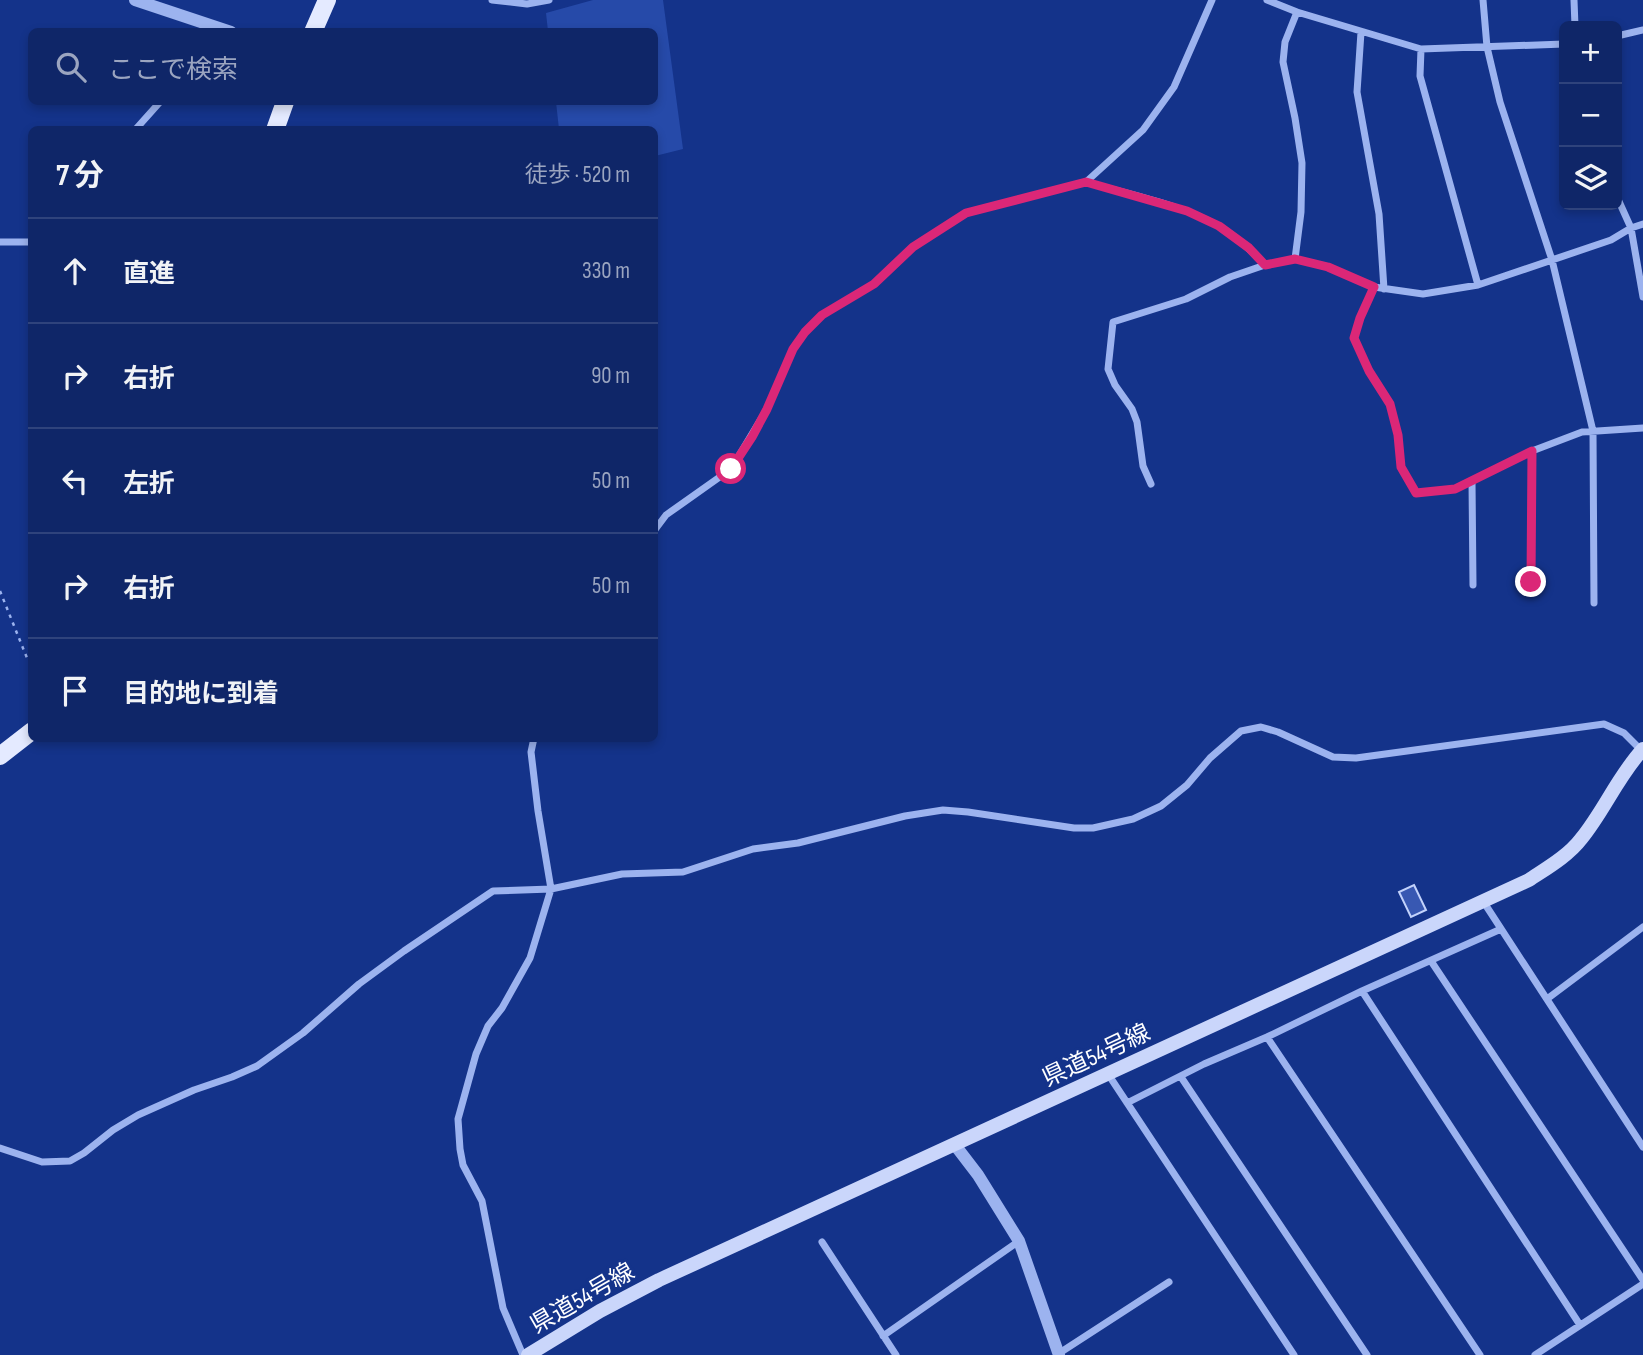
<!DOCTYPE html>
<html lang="ja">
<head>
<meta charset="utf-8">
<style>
  body { margin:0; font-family:"Sofia Sans Condensed","Noto Sans JP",sans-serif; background:#182e6e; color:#f1f3f6 }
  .controls { position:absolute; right:21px; top:21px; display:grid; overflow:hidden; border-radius:10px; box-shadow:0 4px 10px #0003 }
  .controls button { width:63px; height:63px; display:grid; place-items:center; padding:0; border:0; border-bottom:2px solid #2f437c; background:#0f2668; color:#f1f3f6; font:35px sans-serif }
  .stop { position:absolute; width:21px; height:21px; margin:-16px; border:5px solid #db2777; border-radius:50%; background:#fff }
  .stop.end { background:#db2777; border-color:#fff; box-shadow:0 2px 7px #0008 }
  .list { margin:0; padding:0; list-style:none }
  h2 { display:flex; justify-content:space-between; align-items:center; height:91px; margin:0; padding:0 28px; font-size:30px }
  h2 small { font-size:23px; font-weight:400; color:#9ba5c0 }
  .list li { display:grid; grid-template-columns:46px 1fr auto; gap:21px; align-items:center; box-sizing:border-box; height:105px; padding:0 28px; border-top:2px solid #2f437c }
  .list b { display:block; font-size:26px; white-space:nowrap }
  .list em { font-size:23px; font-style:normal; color:#9ba5c0 }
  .icon { flex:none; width:38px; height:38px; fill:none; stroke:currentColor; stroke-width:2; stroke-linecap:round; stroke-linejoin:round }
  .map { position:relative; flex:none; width:1643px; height:1355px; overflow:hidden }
  .search { position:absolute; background:#0f2668; box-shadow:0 4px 10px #0003; left:28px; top:28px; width:630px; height:77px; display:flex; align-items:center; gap:18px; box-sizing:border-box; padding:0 24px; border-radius:10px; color:#9ba5c0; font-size:26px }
  .panel { position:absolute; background:#0f2668; box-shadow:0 4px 10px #0003; left:28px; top:126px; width:630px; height:616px; border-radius:10px }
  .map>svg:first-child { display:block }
  .green { fill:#264aa9 }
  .building { fill:#3858b2; stroke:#c2d2fb; stroke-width:2 }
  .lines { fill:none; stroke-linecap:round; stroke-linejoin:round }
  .path { stroke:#9cb3ef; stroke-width:2.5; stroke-dasharray:3.5 5; stroke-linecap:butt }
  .minor { stroke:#9cb3ef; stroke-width:7 }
  .tertiary { stroke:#9cb3ef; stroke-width:12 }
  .secondary { stroke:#cad6fb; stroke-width:14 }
  .primary { stroke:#e4eaff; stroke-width:18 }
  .route { stroke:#db2777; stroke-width:9 }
  .labels { text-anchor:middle; stroke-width:6; stroke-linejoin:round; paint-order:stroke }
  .street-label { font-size:24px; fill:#fff; stroke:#14338a }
</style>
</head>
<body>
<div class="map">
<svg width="1643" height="1355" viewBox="0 0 1643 1355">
  <rect width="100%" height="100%" fill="#14338a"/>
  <path class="green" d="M593,0h70l20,149 -28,7 -1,-26 -95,-1 -3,-27h98v-70l-106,-1 -2,-18z"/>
  <path class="building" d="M1414,885l12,25 -15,7 -12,-25z"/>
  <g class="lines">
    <path class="path" d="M0,591l27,67 5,6"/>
    <path class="minor" d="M492,0l35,4 22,-4
      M1267,0l30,12 124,37 143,-5
      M1483,0l4,47 13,55 52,158 41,171 1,172
      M1574,0l1,26
      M1361,32l-4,60 22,122 5,75
      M1617,36l26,-6
      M1421,49l-1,27 58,209
      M135,130l25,-28
      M1086,182c41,12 98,23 134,45 17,10 31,23 45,38l30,-6 33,8 46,20 -14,31 -6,20 15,33 21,33 8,31 3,32 15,26 39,-4 77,-38 50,-19 61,-4
      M1617,197l14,31 12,69
      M0,242h32
      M1295,259l6,-47 1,-49 -7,-45 -12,-56 2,-20 12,-30
      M1374,287l49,7 55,-9 133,-45 20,-12 12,-4
      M1472,481l1,104
      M1151,484l-8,-18 -6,-44 -5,-13 -17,-24 -7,-16 5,-47 73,-23 44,-22 35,-12
      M654,531l12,-16 65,-46 36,-60 26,-60 12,-17 17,-17 52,-31 39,-37 53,-34 120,-31 57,-52 31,-43 38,-87
      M1531,582l1,-131
      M1483,901l160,246
      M1431,961l212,319
      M1362,991l218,334
      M1547,999l96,-72
      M1267,1037l213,318
      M1108,1074l186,281
      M1181,1077l186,278
      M1127,1103l77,-39 63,-27 95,-46 139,-62
      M0,1148l42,14 28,-1 14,-8 29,-23 25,-15 56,-25 38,-13 25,-11 46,-33 56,-49 45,-33 89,-60 58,-2 71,-15 61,-2 70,-23 45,-6 107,-27 38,-6 25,2 106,16h19l40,-9 28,-13 26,-21 23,-27 31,-27 20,-4 17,5 55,25 23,1 248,-34 20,9 17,17
      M822,1242l74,113
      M883,1336l136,-95
      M1058,1354l111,-72
      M523,1355l-20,-47 -21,-107 -19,-36 -3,-16 -2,-30 18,-65 12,-28 14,-18 28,-50 21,-69 -13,-78 -7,-59 3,-14
      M1535,1355l108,-71"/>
    <path class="tertiary" d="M135,0l96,32
      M955,1145l23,30 41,66 40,114"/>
    <path class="secondary" d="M528,1355l72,-44 59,-31 870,-400c18,-12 39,-24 52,-41 23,-28 37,-63 62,-90"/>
    <path class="primary" d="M313,32l14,-32
      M275,130l10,-28
      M0,756l32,-25"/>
  </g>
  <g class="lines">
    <path class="route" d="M731,469l21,-32 15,-28 26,-60 12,-17 17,-17 52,-31 39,-37 53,-34 120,-31 101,29 32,15 30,22 16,17 30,-6 33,8 46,20 -14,31 -6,20 15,33 21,33 8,31 3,32 15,26 39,-4 77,-38 -1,131"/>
  </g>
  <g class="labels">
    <g class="street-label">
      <text transform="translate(1096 1055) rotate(-25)" y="8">県道54号線</text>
      <text transform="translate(582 1298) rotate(-30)" y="8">県道54号線</text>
    </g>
  </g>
</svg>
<div class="controls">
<button>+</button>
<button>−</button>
<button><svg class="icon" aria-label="layers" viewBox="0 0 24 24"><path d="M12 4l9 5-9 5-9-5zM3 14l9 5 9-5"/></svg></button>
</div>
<div class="stop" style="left:731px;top:469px"></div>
<div class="stop end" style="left:1531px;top:582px"></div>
<div class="search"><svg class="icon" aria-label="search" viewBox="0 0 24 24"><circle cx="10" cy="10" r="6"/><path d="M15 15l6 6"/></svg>ここで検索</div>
<section class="panel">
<h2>7 分<small>徒歩 · 520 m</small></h2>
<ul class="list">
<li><svg class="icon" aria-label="ahead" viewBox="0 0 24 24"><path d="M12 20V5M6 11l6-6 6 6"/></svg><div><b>直進</b></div><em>330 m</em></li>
<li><svg class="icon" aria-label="right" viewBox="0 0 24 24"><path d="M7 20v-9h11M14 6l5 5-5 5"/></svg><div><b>右折</b></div><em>90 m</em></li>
<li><svg class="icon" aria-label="left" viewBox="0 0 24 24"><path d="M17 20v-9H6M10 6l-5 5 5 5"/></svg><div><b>左折</b></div><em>50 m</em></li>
<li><svg class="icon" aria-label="right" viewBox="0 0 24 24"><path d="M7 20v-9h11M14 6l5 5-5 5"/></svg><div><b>右折</b></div><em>50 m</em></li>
<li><svg class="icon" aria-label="arrive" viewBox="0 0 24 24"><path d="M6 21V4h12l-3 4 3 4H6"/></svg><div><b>目的地に到着</b></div></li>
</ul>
</section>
</div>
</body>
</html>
